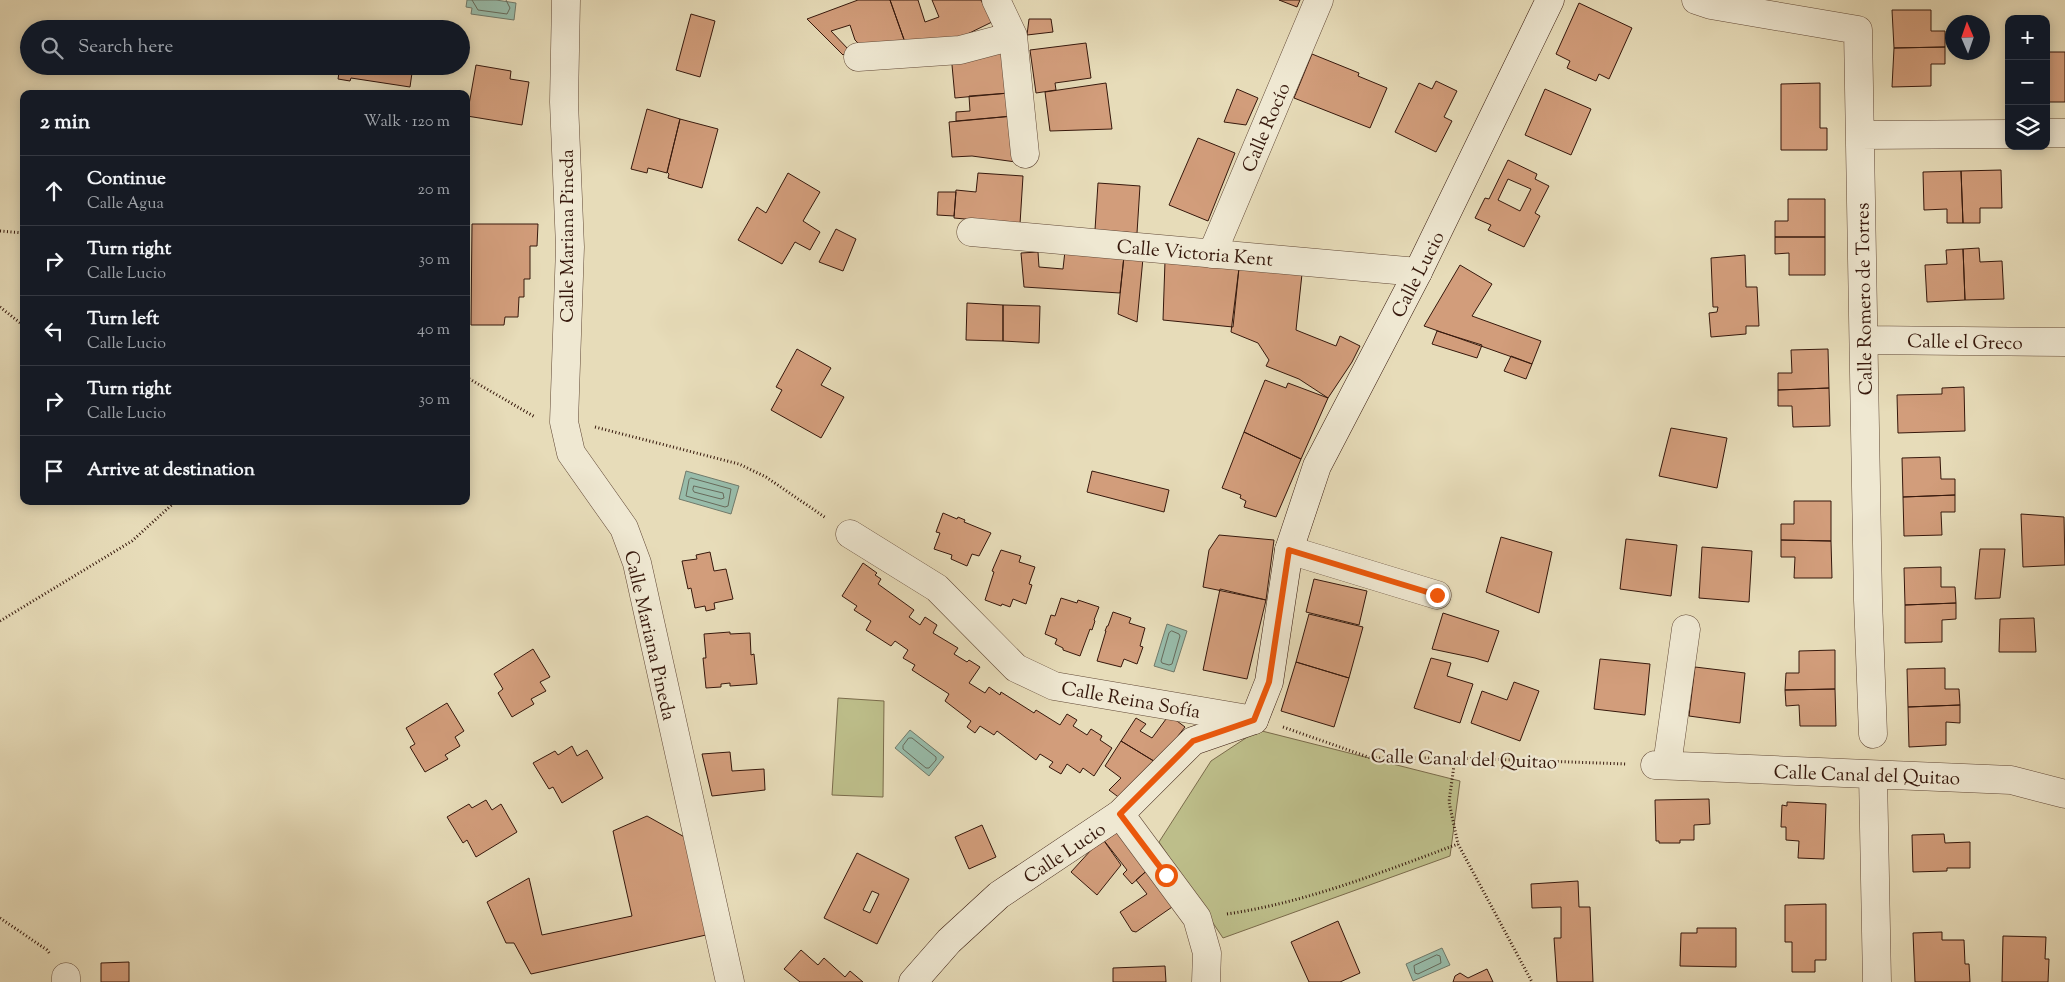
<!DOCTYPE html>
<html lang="en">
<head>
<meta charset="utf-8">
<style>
  body { margin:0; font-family:"Sorts Mill Goudy",serif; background:#20242c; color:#f1f3f6 }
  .controls { position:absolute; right:15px; top:15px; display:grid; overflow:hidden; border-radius:10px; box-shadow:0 2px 12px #0003 }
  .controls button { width:45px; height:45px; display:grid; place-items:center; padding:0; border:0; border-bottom:1px solid #363941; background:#171b24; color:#f1f3f6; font:25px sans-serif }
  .compass { position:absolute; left:1945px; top:15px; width:45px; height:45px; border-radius:50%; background:#171b24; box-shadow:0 2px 12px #0003; rotate:358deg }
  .stop { position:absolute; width:15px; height:15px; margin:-11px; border:4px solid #ea580c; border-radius:50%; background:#fff }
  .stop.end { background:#ea580c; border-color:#fff; box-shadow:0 1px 5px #0008 }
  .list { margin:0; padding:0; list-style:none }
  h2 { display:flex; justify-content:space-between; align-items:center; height:65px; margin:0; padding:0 20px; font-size:21px }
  h2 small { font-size:16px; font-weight:400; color:#9ea1a6 }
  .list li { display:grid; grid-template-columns:32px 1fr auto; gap:15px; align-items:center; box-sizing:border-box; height:70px; padding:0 20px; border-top:1px solid #363941 }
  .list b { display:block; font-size:19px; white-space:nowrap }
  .list p { margin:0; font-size:16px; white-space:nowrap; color:#9ea1a6 }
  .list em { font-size:16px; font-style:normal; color:#9ea1a6 }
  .icon { flex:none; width:28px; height:28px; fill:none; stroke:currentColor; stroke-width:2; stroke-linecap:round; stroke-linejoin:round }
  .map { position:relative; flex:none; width:2065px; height:982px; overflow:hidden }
  .search { position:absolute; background:#171b24; box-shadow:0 2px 12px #0003; left:20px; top:20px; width:450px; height:55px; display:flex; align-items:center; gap:12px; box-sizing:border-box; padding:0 18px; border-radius:28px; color:#9ea1a6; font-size:19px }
  .panel { position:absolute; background:#171b24; box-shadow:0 2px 12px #0003; left:20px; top:90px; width:450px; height:415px; border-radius:10px }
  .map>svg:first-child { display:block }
  .green { fill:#bdbe8a; stroke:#7a6b4b }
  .water { fill:#98bcaa; stroke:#717a6b }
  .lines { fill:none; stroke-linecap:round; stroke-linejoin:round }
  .shore { stroke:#676a5b; stroke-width:1 }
  .building { fill:#d29d7b; stroke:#36180c; fill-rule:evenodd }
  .street-casing { stroke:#624937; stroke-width:29 }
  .secondary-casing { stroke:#36180c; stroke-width:29 }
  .path { stroke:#36180c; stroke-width:3; stroke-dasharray:1 2.5; stroke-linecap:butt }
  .street { stroke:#efe8d2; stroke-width:28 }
  .secondary { stroke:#efe8d2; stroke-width:28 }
  .route { stroke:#ea580c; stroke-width:6 }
  .labels { text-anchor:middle; stroke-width:4.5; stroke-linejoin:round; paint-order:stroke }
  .street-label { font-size:19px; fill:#36180c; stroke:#efe8d2 }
</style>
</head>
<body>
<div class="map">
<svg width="2065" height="982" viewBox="0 0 2065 982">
  <rect width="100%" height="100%" fill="#e7dcb9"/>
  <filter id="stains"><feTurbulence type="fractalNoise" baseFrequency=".004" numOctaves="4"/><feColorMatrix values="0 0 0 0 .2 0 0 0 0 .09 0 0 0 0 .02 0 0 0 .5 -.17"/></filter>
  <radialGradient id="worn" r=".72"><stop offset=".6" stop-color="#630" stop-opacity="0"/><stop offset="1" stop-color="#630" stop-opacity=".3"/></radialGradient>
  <path class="green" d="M838,698l46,3 -1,96 -51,-2z
    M1258,730l202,51 -10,75 -227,82 -64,-96 52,-81z"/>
  <path class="water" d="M467,0h29l20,3 -2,17 -43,-6 1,-6 -6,-1z
    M686,471l53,15 -8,28 -52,-15z
    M1167,624l20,7 -13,41 -20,-6z
    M910,730l34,27 -15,19 -34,-28z
    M1442,948l8,17 -37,16 -7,-17z"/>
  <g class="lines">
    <path class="shore" d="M472,0l6,10 29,4 3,-6 -4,-8
      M691,478l40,11 -3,17 -3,1 -39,-11 3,-16z
      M694,486l29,7 1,5 -3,1 -27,-7 -1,-2z
      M1172,631l7,3 1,2 -8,28 -3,1 -7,-2 -1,-2 8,-28z
      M909,738h3l24,19v3l-7,8h-3l-23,-19v-3z
      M1437,955l3,1 1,7 -23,11 -3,-1 -1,-7z"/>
  </g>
  <path class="building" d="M858,0h32l17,48 -39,5 -13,-13 -5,-15 -19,6 18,19 -6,5 -36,-36z
    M890,0h28l7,22 14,-5 -7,-17h49l11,22 -41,20 -44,6z
    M1279,0h21l-3,7z
    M1579,3l53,25 -23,51 -10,-5 -3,7 -29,-13 3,-7 -14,-7z
    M1892,10h39v21h14v16l-51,1z
    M691,14l24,7 -15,56 -24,-7z
    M1029,19h22l2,13 -26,3z
    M1086,43l5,35 -36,5 1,7 -20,3 -6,-43z
    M1945,47v17h-14v22l-39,1 2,-39z
    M1005,51l4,42 -54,5 -4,-44z
    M2046,52h19v50h-19z
    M1312,54l47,19 -1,3 29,12 -17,40 -76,-30z
    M476,65l35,6 -1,8 19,3 -7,43 -55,-9z
    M340,66h73l-3,21 -59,-9 -1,3 -12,-2z
    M1436,81l21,10 -13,26 8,4 -16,31 -41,-20 24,-49 13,6z
    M1106,83l6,46 -62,2 -5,-39z
    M1820,83v45h7v22h-46v-66z
    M1237,89l21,9 -12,27 -22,-3z
    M1545,89l46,20 -20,46 -46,-20z
    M1009,93l4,23 -57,5v-9l14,-1 -1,-15z
    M647,109l33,10 -13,54 -19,-5 -1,5 -16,-4z
    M1013,116l3,46 -44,-6 -20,1 -3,-35z
    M680,119l38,10 -16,59 -34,-10 1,-4 -2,-2z
    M1198,138l37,15 -27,68 -39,-16z
    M1508,160l29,14 -2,5 14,7 -14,27 5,3 -16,31 -36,-17 3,-5 -16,-7 10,-20 4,1zM1508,179l23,10 -11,22 -22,-11z
    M2001,170l1,38h-22v15h-17l-2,-52z
    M1961,171l2,52h-16v-14l-23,1 -1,-38z
    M788,173l32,19 -17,29 17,11 -10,18 -15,-8 -13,22 -44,-24 19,-33 9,6z
    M978,173l45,3 -3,48 -66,-6 2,-28 20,2z
    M1098,183l42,3 -3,47 -42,-3z
    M938,192h18l-2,24 -17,-1z
    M1788,199h37v38h-50v-16h13z
    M472,224h66l-1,22h-7v33h-6v18h-5l-1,20h-13l-1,8h-33z
    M836,229l20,10 -13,32 -24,-9z
    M1775,237h50v38h-36v-22l-14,1z
    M1979,248l1,14 22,-1 2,38 -39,1 -2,-51z
    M1963,249l2,51 -38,2 -2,-37 22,-1 -1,-14z
    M1065,251l59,5 -4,37 -96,-6 -3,-34 17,-1 1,15 24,2z
    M1745,255l1,32h11l2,39h-13v8l-35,3 -2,-24 8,-1 1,-5h-5l-2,-49z
    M1124,256l19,2 -6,64 -19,-8z
    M1165,261l74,7 -6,59 -70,-7z
    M1460,265l32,19 -20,32 69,25 -9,23 -108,-38z
    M1239,268l63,6 -6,56 40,16 4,-10 20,10 -8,16 -24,36 -29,-19 -33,-13 3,-6 -11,-17 -27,-11z
    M967,303l36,2v36l-37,-1z
    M1003,305l37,1 -1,37 -36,-2z
    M1437,331l45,14 -5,13 -45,-14z
    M797,349l34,19 -10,17 23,12 -23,41 -50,-28 11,-20 -6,-3z
    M1828,349l1,39 -51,2v-17h14l-1,-23z
    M1511,356l21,8 -6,15 -22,-8z
    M1265,380l21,8 2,-5 40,15 -27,61 -57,-27z
    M1964,387l1,44 -67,2 -1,-38 45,-1v-6z
    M1829,388l1,38 -37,1 -1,-21h-14v-16z
    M1671,428l56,10 -10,50 -58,-12z
    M1244,432l57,27 -25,58 -32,-10 2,-6 -6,-3 1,-3 -19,-7z
    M1940,457l1,22h14v16l-52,2 -1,-39z
    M1092,471l77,19 -5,22 -77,-20z
    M1955,495v17h-14l1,23 -38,1 -1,-39z
    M1794,501h37v40l-50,-1v-16h13z
    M943,513l14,6 1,-2 7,3 -1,2 27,11 -12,23 -7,-2 -5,12 -16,-7 1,-4 -18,-6 6,-16 -4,-1z
    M2021,514l43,3 1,48 -42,2z
    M1219,535l55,5 -8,60 -63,-13 6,-37z
    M1501,537l51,15 -13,61 -53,-21z
    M1626,539l51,6 -6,51 -51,-7z
    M1781,540l50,1 1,37h-38l1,-21h-14z
    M1702,547l50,4 -3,51 -50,-4z
    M1980,549h25l-5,49 -25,1z
    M1001,550l20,6 -2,6 16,5 -6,17 3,1 -6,19 -13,-5 -3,8 -8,-3 -1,2 -16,-6 9,-28 -2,-1z
    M710,552l4,19 12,-2 7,30 -19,4 1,6 -9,2 -1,-5 -10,2 -4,-20 -3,1 -6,-28 15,-2 -1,-4z
    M863,563l14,10 -2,2 6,4 -3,5 36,26 -5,7 11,8 5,-8 12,8 -4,8 25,15 -4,6 13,8 2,-2 11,7 -11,16 16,10 4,-6 11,8 1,-3 33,21 2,-3 24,15 7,-11 10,6 -4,6 14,9 4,-6 11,7 -2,4 12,8 -18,28 -11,-8 -3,5 -13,-9 -6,10 -12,-7 4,-5 -13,-8 -4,6 -39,-29 -3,4 -14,-9 -5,7 -8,-6 4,-6 -26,-20 4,-7 -37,-24 3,-5 -12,-7 5,-8 -13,-9 -4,5 -25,-16 5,-9 -17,-11 3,-4 -15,-10z
    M1941,567v20h14l1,16 -51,2 -1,-37z
    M1314,579l53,12 -8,34 -53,-13z
    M1220,589l46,11 -19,79 -44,-9z
    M1061,598l16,5 1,-3 21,7 -5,13 1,1 -3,9 -2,-1 -10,27 -17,-6v-2l-8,-4 2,-5 -12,-5 6,-19 4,1z
    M1956,603v16l-14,1v22l-37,1v-38z
    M1113,612l18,6 -2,5 16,5 -5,18 3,1 -6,17 -13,-5 -3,8 -24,-6 9,-30h-1l2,-5h1z
    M1443,613l56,18 -11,31 -13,-4 -43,-9z
    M1309,614l54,13 -14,51 -53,-16z
    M2034,618l2,34h-37l1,-33z
    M730,632v2l20,-1 1,22 3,-1 3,30 -27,2v-3l-9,1v3l-15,1 -3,-30h3l-2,-24z
    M533,649l17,28 -10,5 6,9 -15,8 3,5 -22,13 -14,-24 5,-4 -9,-15z
    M1835,650v39l-50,1 1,-17h13v-22z
    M1431,658l20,5 -4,13 26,8 -13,39 -46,-15z
    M1600,659l50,5 -5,51 -51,-6z
    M1296,662l53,16 -15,49 -53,-16z
    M1695,667l50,6 -5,50 -51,-7z
    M1945,668v21h14l1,16 -52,2 -1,-38z
    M1514,682l25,9 -19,50 -49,-18 11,-32 25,9z
    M1835,689l1,37h-36l-1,-21 -13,1 -1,-16z
    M447,703l17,28 -9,6 5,9 -15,9 3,4 -23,13 -15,-25 5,-3 -9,-16z
    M1960,705v18l-14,-1v23l-37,2 -1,-40z
    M1169,715l16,12 -28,36 -36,-22 15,-23 10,6 -6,7 12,7z
    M1121,741l36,22 -36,36 -12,-9 12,-12 -16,-12z
    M572,746l5,10 10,-6 16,28 -41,25 -9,-16 -4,2 -16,-26 22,-12 3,4z
    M730,752l2,19 32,-2 1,21 -53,6 -10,-42z
    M1709,799l1,25 -16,1v15h-14v3h-21v-2h-3l-1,-41z
    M486,800l6,10 9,-6 16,28 -41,25 -9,-17 -4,3 -16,-26 22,-13 3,4z
    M1787,802l39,2 -2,55 -26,-1 1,-17 -13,-1v-13h-5l1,-22 5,1z
    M647,816l41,23 18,96 -175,39 -17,-31h-8l-19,-41 42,-24 13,57 90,-19 -19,-85z
    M1116,823l35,44 -19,17 -9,-10 4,-4 -25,-32z
    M982,825l14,32 -27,12 -14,-32z
    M1944,834l1,9 25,-1v26h-23v3l-34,1 -1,-37z
    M1102,838l19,27 -24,30 -26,-23z
    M857,853l52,26 -32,65 -53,-26zM872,891l7,3 -9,19 -7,-3z
    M1151,867l24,38 -39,27 -4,-1 -12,-19 27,-18 -11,-14z
    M1578,881l1,26h11l3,75h-36l-3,-44h7v-31l-29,1 -1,-24z
    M1826,904v56h-11v12h-23v-30h-7v-37z
    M1338,921l22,52 -20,9h-31l-18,-40z
    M1697,928h39v39l-56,-1 1,-33h16z
    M1942,932v8h22l1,24h4l1,18h-55l-2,-49z
    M2003,936l43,1 -1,22h4l-1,23h-46z
    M801,950l17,15 6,-7 21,19 5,-6 13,11h-63l-16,-13z
    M129,962v20h-28v-19z
    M1165,966l1,16h-53v-14z
    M1487,969l6,13h-40l2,-6 5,-3 8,5z"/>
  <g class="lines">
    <defs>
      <path id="street" d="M566,0l-2,102 6,145 -6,175 7,31 53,75 13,35 93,419
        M996,0l17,36 12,118
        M1696,0l15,5 147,25 10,570 5,134
        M858,57l102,-7 53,-14
        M2046,133h19
        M1860,135l149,-1
        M971,232l447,40
        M1212,254l107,-254
        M1864,340l201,2
        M850,534l87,54 79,80 38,18 200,34
        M1289,550l148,45
        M1655,765l356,15 54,14
        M1667,765l19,-136
        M1873,775l4,207
        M1120,814l77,104 10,35 -1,29
        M66,977v5"/>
      <path id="secondary" d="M913,982l36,-41 50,-46 121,-81 73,-73 61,-21 15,-38 20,-132 28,-84 101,-194 132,-272"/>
    </defs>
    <use href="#street" class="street-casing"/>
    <use href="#secondary" class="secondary-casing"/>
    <path class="path" d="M0,231l24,2
      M0,307l24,19
      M466,377l69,40
      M595,427l144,37 27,13 60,41
      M0,621l132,-80 44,-40
      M1283,727l88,31h84l172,6
      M1455,758l-6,44 9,42 74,138
      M1227,914c81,-12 155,-42 231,-70
      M0,918l47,32 3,4"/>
    <use href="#street" class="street"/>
    <use href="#secondary" class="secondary"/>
  </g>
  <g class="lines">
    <path class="route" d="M1166,875l-46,-61 73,-73 61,-21 15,-38 20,-132 148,45"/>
  </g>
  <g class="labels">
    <g class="street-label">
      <text transform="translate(1265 127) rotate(-67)" y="7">Calle Rocío</text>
      <text transform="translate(566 236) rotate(-90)" y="7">Calle Mariana Pineda</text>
      <text transform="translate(1195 252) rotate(5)" y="7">Calle Victoria Kent</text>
      <text transform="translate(1417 274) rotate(-63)" y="7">Calle Lucio</text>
      <text transform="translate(1863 299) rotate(-91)" y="7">Calle Romero de Torres</text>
      <text transform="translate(1965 341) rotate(1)" y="7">Calle el Greco</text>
      <text transform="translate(651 635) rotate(77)" y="7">Calle Mariana Pineda</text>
      <text transform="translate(1131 699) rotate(10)" y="7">Calle Reina Sofía</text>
      <text transform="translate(1464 758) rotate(2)" y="7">Calle Canal del Quitao</text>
      <text transform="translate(1867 774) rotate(2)" y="7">Calle Canal del Quitao</text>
      <text transform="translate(1064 852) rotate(-34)" y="7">Calle Lucio</text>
    </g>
  </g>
  <rect width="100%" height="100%" filter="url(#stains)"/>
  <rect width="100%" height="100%" fill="url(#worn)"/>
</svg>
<div class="controls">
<button>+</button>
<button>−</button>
<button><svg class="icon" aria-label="layers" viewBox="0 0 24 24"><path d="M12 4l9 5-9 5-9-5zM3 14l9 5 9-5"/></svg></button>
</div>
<svg class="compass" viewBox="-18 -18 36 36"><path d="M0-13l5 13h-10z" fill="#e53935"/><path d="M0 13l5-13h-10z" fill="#9ea1a6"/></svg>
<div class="stop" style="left:1166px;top:875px"></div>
<div class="stop end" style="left:1437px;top:595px"></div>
<div class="search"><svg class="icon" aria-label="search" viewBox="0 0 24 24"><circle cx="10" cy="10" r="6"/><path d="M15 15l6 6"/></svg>Search here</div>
<section class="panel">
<h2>2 min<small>Walk · 120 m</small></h2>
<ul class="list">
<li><svg class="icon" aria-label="ahead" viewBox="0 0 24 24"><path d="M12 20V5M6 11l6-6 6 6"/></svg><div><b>Continue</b><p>Calle Agua</p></div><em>20 m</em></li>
<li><svg class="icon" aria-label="right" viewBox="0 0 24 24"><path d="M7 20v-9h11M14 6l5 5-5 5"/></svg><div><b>Turn right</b><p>Calle Lucio</p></div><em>30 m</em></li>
<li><svg class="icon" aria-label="left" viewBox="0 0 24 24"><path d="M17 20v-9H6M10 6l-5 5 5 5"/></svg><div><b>Turn left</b><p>Calle Lucio</p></div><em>40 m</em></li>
<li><svg class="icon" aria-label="right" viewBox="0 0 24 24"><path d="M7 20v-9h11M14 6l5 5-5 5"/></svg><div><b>Turn right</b><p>Calle Lucio</p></div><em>30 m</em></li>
<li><svg class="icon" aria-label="arrive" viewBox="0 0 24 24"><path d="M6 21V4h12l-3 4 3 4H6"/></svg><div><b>Arrive at destination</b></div></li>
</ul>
</section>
</div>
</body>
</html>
